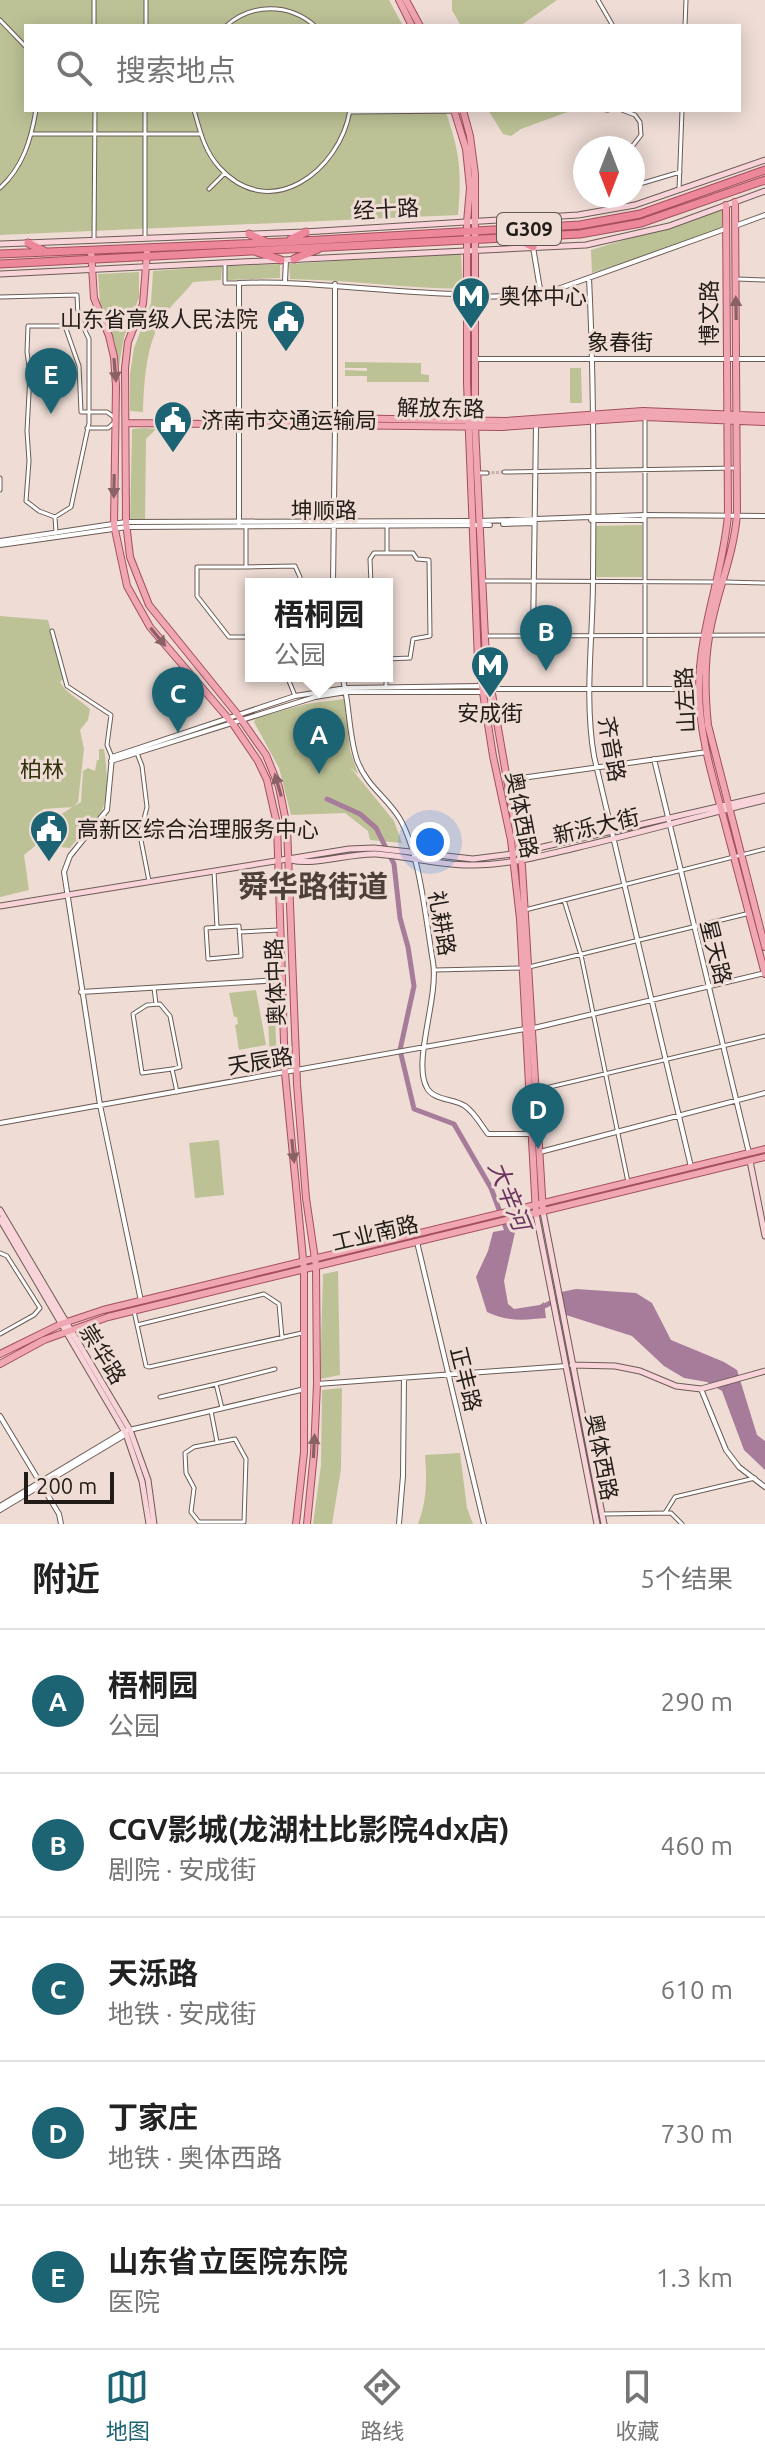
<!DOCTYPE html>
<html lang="zh">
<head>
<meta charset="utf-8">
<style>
  body { margin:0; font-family:Ubuntu,"Noto Sans SC",sans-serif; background:#f6f6f6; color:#222 }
  .compass { position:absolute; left:573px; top:136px; width:72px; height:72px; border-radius:50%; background:#fff; box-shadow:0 4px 20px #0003; rotate:180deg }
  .scale { position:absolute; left:24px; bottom:20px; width:90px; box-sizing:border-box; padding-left:8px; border:4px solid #221c19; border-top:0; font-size:22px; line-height:28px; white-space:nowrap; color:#221c19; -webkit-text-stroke:6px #eedcd5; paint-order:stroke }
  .you { position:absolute; left:430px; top:842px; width:28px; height:28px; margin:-20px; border:6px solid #fff; border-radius:50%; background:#1a73e8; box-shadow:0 0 0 12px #1a73e833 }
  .badge { display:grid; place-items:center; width:52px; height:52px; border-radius:50%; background:#1c6373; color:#fff; font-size:26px; font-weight:700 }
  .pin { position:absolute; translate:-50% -66px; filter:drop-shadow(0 2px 4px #0008) }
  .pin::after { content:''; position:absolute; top:42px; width:28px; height:24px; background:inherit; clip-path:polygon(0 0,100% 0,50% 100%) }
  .popup { position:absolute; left:245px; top:578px; width:148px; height:104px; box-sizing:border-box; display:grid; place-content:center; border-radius:0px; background:#fff; filter:drop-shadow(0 2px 6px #0005); font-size:26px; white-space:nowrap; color:#767676 }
  .popup b { font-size:30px; color:#222 }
  .popup::after { content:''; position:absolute; left:50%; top:100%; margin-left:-16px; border:16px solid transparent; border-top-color:#fff }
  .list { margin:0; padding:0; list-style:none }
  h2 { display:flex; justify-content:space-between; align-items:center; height:104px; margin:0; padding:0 32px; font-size:34px }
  h2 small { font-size:26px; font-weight:400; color:#767676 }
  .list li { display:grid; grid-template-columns:52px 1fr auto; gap:24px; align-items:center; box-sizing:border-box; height:144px; padding:0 32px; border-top:2px solid #e0e0e0 }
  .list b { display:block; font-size:30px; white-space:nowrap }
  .list p { margin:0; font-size:26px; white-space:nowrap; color:#767676 }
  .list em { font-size:26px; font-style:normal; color:#767676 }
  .icon { flex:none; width:44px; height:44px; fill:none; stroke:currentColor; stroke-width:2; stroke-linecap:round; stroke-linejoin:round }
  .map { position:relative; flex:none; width:765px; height:1524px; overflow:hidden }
  .search { position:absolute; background:#fff; box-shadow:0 4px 20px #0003; left:24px; right:24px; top:24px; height:88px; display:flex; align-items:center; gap:20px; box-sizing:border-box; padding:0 28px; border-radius:0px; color:#767676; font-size:30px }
  .sheet { height:824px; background:#fff }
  nav { display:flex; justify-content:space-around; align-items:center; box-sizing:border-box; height:112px; border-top:2px solid #e0e0e0; background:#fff; font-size:22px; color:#767676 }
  nav a { display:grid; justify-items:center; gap:4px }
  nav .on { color:#1c6373 }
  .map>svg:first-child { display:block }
  .green { fill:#bdc296 }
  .water { fill:#a67c9a }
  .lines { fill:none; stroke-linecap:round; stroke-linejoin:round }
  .river { stroke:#a67c9a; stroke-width:5 }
  .minor-tunnel { stroke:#c5b6af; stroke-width:3; stroke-dasharray:3 1.5; stroke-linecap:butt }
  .minor-casing { stroke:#6b5c55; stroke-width:5 }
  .tertiary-casing { stroke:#6b5c55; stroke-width:6 }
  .secondary-casing { stroke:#6b5c55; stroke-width:7 }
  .primary-casing { stroke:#a34f5d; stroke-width:8 }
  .trunk-casing { stroke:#a34f5d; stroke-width:9 }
  .minor { stroke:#fff; stroke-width:3 }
  .tertiary { stroke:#fff; stroke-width:4 }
  .secondary { stroke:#f8d3d9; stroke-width:5 }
  .primary { stroke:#f1a6b3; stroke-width:6 }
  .trunk { stroke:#ec889a; stroke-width:7 }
  .oneway { fill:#8a6166 }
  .labels { text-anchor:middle; stroke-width:6; stroke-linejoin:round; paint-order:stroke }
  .shield { fill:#eedcd5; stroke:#5f5651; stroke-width:2 }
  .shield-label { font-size:20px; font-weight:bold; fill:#221c19 }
  .street-label { font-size:22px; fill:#221c19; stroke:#eedcd5 }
  .poi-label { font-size:22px; fill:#221c19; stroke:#eedcd5; text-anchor:start }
  .park-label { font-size:22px; fill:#2f3109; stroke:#eedcd5 }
  .water-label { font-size:24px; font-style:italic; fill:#6b345e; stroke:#eedcd5 }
  .district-label { font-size:30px; font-weight:bold; fill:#4d3f39; stroke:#eedcd5 }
</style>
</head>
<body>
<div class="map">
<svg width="765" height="1524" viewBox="0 0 765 1524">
  <rect width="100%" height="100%" fill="#eedcd5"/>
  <path class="green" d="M0,0h389l14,26h-377v84h419c15,43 17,60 13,105l-458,20z
    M452,0h105l-37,26h-59l-9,-16z
    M488,110h85l-52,19 -10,7 -8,-2z
    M722,210v22l-130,41 -1,-23z
    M461,253l2,36c-58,-1 -115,-9 -173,-10l-1,-15z
    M280,264v14l-53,2v-14z
    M222,266l-1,14 -28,2c-9,12 -22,23 -30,35 -17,27 -19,64 -20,95l-13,-1v-37l4,-26 17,-45 2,-32z
    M139,272v26l-15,39 -6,35 -3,-30 -15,-39 -2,-29z
    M345,362l76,1v11l8,1v7h-62v-6h-22v-6l22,1v-3h-22z
    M570,368h11l1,35h-12z
    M145,428l11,1 -10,10 -1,85 -15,1 2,-96z
    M642,525v52h-46v-51z
    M0,616l48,4 16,58 -4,4c7,12 19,17 30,27l-2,11 -8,10 4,19 -6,53 -5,5 -30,2 -8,37 -11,9 5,35 -29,7z
    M344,699l6,51 8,24 -8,-7 44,54 8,22 -32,-3 -2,-9 -23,-18 -54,2 -12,-47 -25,-46 2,-4 50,-14z
    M99,749h5c3,22 7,52 -7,70 -8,11 -19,18 -27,29l-21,-2 -12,2 6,-23 38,-23 2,-31 5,-3 7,3 2,-11h2z
    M267,987h7l3,79 -7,1z
    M256,990l10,55 -27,5 -4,-25 3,-1 -1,-7h-3l-5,-24z
    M219,1140l5,55 -29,3 -6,-55z
    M338,1271l2,104 -20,4 3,-105z
    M342,1388l-1,81 -9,55h-19l8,-59 1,-75z
    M460,1453l7,55 6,16h-55c9,-23 9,-45 7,-69z"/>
  <path class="water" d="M516,1228l-12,53 4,23 6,5 26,-4 4,-3 2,16c-21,2 -39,4 -59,-6l-11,-35 12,-26 5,-19z
    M576,1289l60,4 16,10 19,37 53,22 13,8 20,65 8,6v29l-21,-20 -22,-59 -15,-9 -23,-4 -20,-12 -32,-30 -66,-21 -5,-23z"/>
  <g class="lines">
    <path class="river" d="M327,799l33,15 16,14 18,36 6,54 8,29 6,39 -14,64 14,59 40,15 37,64 18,48
      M540,1308l23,-11"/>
    <path class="minor-tunnel" d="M487,473l17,-1"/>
    <defs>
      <path id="minor" d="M94,0v26
        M598,0l15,26
        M0,20l26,27
        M146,26v-26
        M226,26c26,-23 63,-23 89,0
        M685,26l1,-26
        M194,110c6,21 10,40 25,57 51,57 121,4 131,-57
        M606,110h2
        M622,110l13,5 5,7 1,13 -10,13
        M351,112l112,-1
        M31,134h169
        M633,186l47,-14
        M0,188c23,-21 31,-48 36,-78
        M209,189l16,-16
        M679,190l3,-80
        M94,238l1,-128
        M145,238v-128
        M225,265v18h14
        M737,279l28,1
        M0,297l77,-2 1,21 11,23v84l-18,84 -16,10 1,16
        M645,417v272
        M87,428h21l6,-5
        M504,472l233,-4
        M478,473h9
        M0,478v12
        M55,517l-16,-6 -13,-10 3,-40 -2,-30 3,-57 -3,-22 1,-26h37l14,40 2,46h26l8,6
        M246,526v41l49,-1 5,11v7
        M387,553v-27
        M246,567h-49v29l32,41h22
        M485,581l232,1
        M725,582l40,1
        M371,584l-1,-25 4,-6h39l4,6 12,1 1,76 -17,3 -3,19 -23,1
        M52,631l15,55 44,29 -4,30 5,12
        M485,636l280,-1
        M287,676l8,20
        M386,676v11
        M137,753l5,13 5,41 -7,28 9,46
        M214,871l3,56
        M564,900l17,55 47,227
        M525,910l240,-61
        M239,926l2,30 -33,3 -2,-31z
        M239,932l40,-2
        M529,967l221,-54
        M435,970l88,-2
        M154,988l2,16
        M172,1069l-30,4 -9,-59 14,-9 13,-1 10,12 10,51 -8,2 5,23
        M537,1090l228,-54
        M0,1253l7,3 33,52 -6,7 -34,19
        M134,1311l12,55 3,1 153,-34
        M137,1325l127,-31 15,10 3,34
        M160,1397l56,-13
        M222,1408l-6,-24 59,-15
        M211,1411l6,31
        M235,1439l11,20 -2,63h-45l-8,-10 3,-24 -8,-15 -1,-20 9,-6z
        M665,1513l10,-16 80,-19
        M602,1514l69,-1 11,11"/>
      <path id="tertiary" d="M735,226l30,-11
        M533,247l8,48
        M589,278c5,100 5,201 4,301 0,59 -9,118 1,177l97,411
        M285,281l1,-21
        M335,284v134
        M475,297l66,-2 184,-66
        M475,359h290
        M591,520h52l2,-5
        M480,521l165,-6 120,1
        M239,523v-240c76,-3 151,11 228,11
        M503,524l31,-1
        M0,541l126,-19 345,-1
        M0,545l127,-18 363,-2
        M333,584l2,-158
        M533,636l3,-210
        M342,676c8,27 6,57 15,84 10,27 30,37 43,59 20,35 26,102 33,143 6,36 -21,100 -6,126 6,12 28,11 38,18 10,7 16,19 23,28h43
        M491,689h207
        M654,759l95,394
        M111,761l204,-64 31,-5h137
        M507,780l200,-28
        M81,992l200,-12
        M534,1028l231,-55
        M0,1123l525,-94
        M540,1152l225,-59
        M417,1242l67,282
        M141,1301l-41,-196 -36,-233 6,-16 37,-46 5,-53 183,-61 51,-8 135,-2 8,3
        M317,1384l249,-18
        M701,1389l25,61 13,17 26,20
        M0,1416l59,98 2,10
        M0,1506l125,-75 180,-42
        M0,1510l125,-75
        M399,1524l4,-48 1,-98"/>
      <path id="secondary" d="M0,244l304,-12 274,-17 57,-10 130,-45
        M0,274l586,-29 83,-19 96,-35
        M291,860c24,6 58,-7 85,-6 32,2 64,12 97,11 35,0 68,-9 102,-17 64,-15 127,-33 190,-48
        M0,906l349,-57 25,-1 99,11 39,-5 253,-58
        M750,1161l15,75
        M0,1210l130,220 18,50 6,44
        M543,1212l61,312
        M536,1214l61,310
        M0,1219l126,215 16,47 7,43
        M572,1365l43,1 25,5 36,15 25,3 64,-18"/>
      <path id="primary" d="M399,0l13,26
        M406,0l14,26
        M454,110l12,39 4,39 -3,34v161l11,278 15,95 18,84 9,79 16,295
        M463,110l7,26 5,38v252l11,233 36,207 21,346
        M735,202l2,313c-4,45 -22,80 -28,122 -5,30 -4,59 -1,88l57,222
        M726,205l2,310c-5,59 -29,114 -29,174 0,47 15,93 27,138 13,49 26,98 39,147
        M91,251l3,47 15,38 5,21 2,29 -2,139 13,61 23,41 83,97 25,37 9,19 10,44 8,249 19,196v183l-8,72
        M147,253l-4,51 -15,38 -3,26 1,154 4,35 19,48 89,110 28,40 13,32 8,40 10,257 9,114 10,68 1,118 -3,69 -7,71
        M247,420l88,-2 170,3 138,-10 122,5
        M126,423l376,4 143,-10 120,5
        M0,1354l61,-30 42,-14 662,-161
        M0,1364l44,-24 64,-23 657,-160"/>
      <path id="trunk" d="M249,234l17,8
        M515,237l18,10
        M291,239l15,-7
        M28,243l16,8
        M257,252l24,8
        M0,254l285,-12 295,-17 60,-11 125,-44
        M294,259l24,-10
        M0,264l580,-30 61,-11 124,-43"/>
    </defs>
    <use href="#minor" class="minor-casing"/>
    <use href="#tertiary" class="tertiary-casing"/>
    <use href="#secondary" class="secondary-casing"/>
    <use href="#primary" class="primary-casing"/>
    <use href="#trunk" class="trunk-casing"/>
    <use href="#minor" class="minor"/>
    <use href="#tertiary" class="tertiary"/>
    <use href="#secondary" class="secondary"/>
    <use href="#primary" class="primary"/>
    <use href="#trunk" class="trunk"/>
  </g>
  <defs><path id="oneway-solid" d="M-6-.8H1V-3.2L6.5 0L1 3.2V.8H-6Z" transform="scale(2)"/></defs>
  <g class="oneway">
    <use href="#oneway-solid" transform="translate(736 308) rotate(-91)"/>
    <use href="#oneway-solid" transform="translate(115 370) rotate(85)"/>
    <use href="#oneway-solid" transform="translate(114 486) rotate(91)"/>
    <use href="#oneway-solid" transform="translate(158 637) rotate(51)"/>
    <use href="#oneway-solid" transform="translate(278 785) rotate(-106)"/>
    <use href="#oneway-solid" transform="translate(293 1151) rotate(84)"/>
    <use href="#oneway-solid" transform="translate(314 1446) rotate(-87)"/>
  </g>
  <defs>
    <symbol id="metro-pin" viewBox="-11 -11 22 30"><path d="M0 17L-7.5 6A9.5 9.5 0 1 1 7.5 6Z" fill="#1c6373" stroke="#eedcd5"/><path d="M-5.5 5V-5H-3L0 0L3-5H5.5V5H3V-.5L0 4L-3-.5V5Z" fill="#fff"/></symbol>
    <symbol id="civic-pin" viewBox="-11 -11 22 30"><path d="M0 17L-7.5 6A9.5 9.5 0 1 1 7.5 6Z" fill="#1c6373" stroke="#eedcd5"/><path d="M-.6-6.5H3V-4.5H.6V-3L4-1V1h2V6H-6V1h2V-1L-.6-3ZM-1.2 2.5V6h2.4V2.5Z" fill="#fff"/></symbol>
  </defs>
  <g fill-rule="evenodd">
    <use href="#metro-pin" x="449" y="274" width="44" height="60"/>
    <use href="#civic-pin" x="264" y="297" width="44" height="60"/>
    <use href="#civic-pin" x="151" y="398" width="44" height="60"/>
    <use href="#metro-pin" x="468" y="643" width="44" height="60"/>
    <use href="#civic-pin" x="27" y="807" width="44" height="60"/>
  </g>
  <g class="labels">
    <rect class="shield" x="497" y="213" width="64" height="32" rx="6"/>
    <g class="shield-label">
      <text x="529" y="236">G309</text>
    </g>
    <g class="street-label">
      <text transform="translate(386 209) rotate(-3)" y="8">经十路</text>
      <text transform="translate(709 313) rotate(-90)" y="8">博文路</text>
      <text x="620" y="350">象春街</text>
      <text transform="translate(441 408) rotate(1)" y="8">解放东路</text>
      <text x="324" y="518">坤顺路</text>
      <text transform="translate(685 700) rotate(-93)" y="8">山左路</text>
      <text transform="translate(612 749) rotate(80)" y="8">齐音路</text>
      <text transform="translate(522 815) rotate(79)" y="8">奥体西路</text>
      <text transform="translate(596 826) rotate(-13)" y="8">新泺大街</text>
      <text transform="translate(442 923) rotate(80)" y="8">礼耕路</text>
      <text transform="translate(716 952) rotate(76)" y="8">星天路</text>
      <text transform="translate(275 982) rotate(-92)" y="8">奥体中路</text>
      <text transform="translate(260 1061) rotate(-10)" y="8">天辰路</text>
      <text transform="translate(375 1233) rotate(-13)" y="8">工业南路</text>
      <text transform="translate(103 1354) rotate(58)" y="8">崇华路</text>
      <text transform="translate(466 1379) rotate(76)" y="8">正丰路</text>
      <text transform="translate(602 1457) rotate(79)" y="8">奥体西路</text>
    </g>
    <g class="poi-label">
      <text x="499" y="304">奥体中心</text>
      <text x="258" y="327" text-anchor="end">山东省高级人民法院</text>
      <text x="201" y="428">济南市交通运输局</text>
      <text x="490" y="721" text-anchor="middle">安成街</text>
      <text x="77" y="837">高新区综合治理服务中心</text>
    </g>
    <g class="park-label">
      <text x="42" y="777">柏林</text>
    </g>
    <g class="water-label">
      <text transform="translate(509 1196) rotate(68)" y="8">大辛河</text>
    </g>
    <g class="district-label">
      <text x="313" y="897">舜华路街道</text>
    </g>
  </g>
</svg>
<svg class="compass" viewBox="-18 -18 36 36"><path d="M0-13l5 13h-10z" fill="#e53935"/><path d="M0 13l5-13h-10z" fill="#767676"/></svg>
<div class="scale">200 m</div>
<div class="you"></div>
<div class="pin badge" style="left:319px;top:774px">A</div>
<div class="popup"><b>梧桐园</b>公园</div>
<div class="pin badge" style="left:546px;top:671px">B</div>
<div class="pin badge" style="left:178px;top:733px">C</div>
<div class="pin badge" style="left:538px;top:1149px">D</div>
<div class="pin badge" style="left:51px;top:414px">E</div>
<div class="search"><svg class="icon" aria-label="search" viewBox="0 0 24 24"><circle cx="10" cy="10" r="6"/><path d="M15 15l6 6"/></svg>搜索地点</div>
</div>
<section class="sheet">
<h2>附近<small>5个结果</small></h2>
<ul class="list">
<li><span class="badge">A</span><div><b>梧桐园</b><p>公园</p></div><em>290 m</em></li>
<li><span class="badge">B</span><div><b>CGV影城(龙湖杜比影院4dx店)</b><p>剧院 · 安成街</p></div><em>460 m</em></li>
<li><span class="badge">C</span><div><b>天泺路</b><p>地铁 · 安成街</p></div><em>610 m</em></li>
<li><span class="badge">D</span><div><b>丁家庄</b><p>地铁 · 奥体西路</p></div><em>730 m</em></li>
<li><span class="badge">E</span><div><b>山东省立医院东院</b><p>医院</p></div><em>1.3 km</em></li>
</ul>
</section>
<nav>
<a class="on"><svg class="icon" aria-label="map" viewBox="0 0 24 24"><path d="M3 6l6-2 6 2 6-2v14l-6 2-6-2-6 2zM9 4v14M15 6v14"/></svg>地图</a>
<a><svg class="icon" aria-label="directions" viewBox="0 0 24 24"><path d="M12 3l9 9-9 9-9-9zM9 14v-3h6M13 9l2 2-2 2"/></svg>路线</a>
<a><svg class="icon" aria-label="saved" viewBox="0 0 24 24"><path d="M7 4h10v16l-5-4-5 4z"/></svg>收藏</a>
</nav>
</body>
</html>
